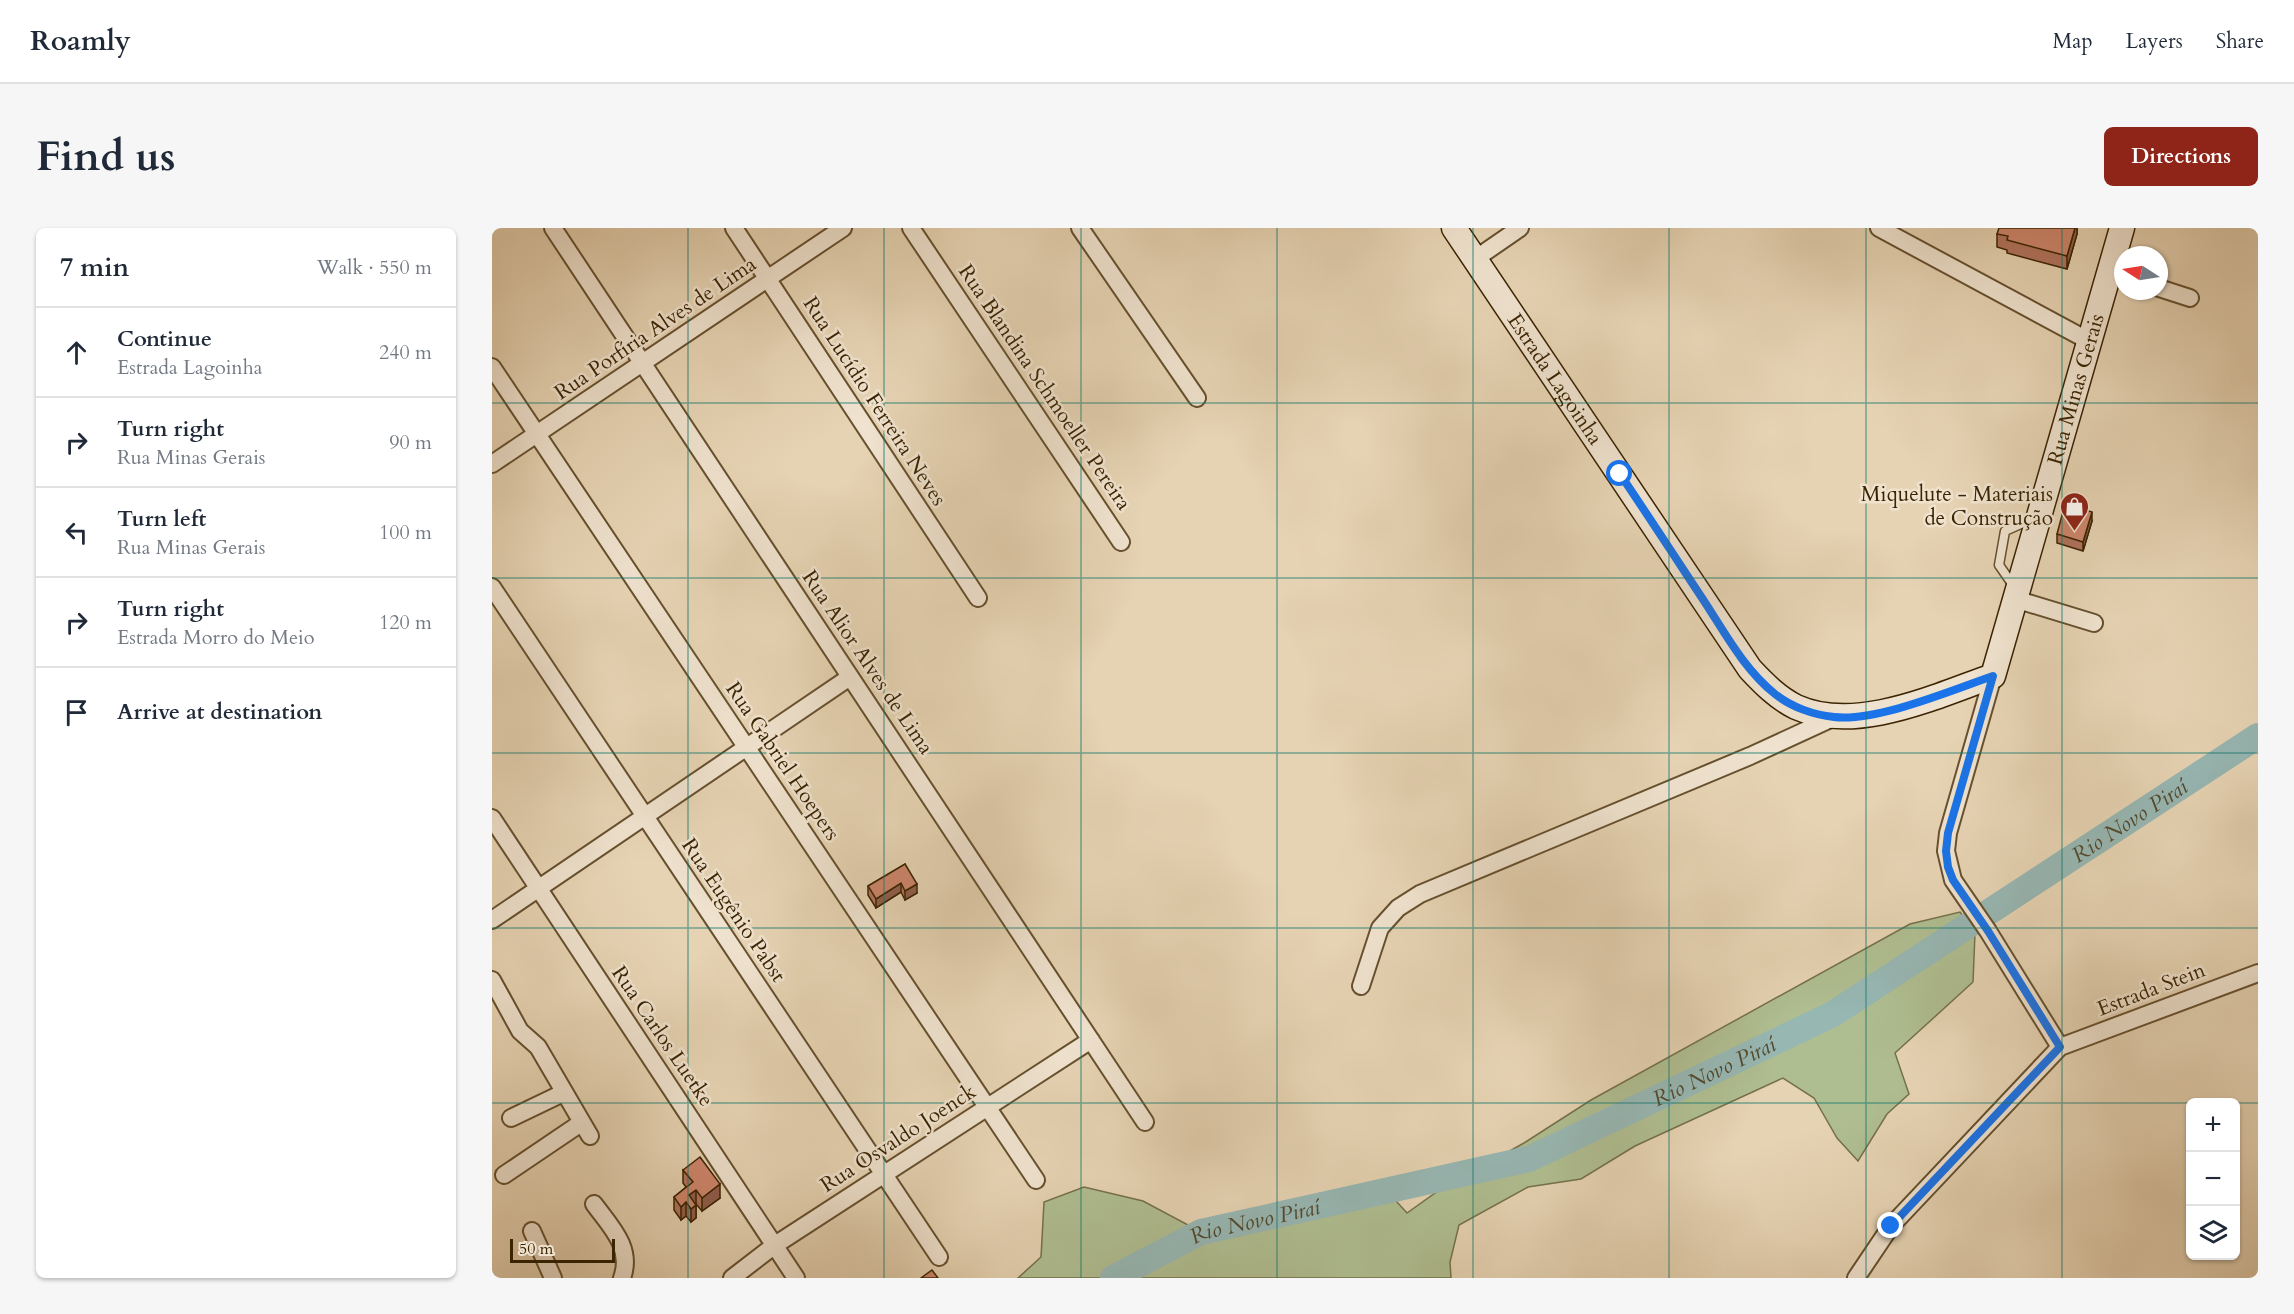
<!DOCTYPE html>
<html lang="en">
<head>
<meta charset="utf-8">
<style>
  body { margin:0; font-family:Cardo,serif; background:#f6f6f7; color:#1f2937 }
  .controls { position:absolute; right:18px; bottom:18px; display:grid; overflow:hidden; border-radius:9px; box-shadow:0 2px 4px #0004 }
  .controls button { width:54px; height:54px; display:grid; place-items:center; padding:0; border:0; border-bottom:2px solid #e0e1e3; background:#fff; color:#1f2937; font:30px sans-serif }
  .compass { position:absolute; left:1622px; top:18px; width:54px; height:54px; border-radius:50%; background:#fff; box-shadow:0 2px 4px #0004; rotate:282deg }
  .scale { position:absolute; left:18px; bottom:15px; width:105px; box-sizing:border-box; padding-left:6px; border:3px solid #3b2402; border-top:0; font-size:16px; line-height:21px; white-space:nowrap; color:#3b2402; -webkit-text-stroke:4px #efe2ce; paint-order:stroke }
  .stop { position:absolute; width:18px; height:18px; margin:-14px; border:4px solid #1a73e8; border-radius:50%; background:#fff }
  .stop.end { background:#1a73e8; border-color:#fff; box-shadow:0 2px 6px #0008 }
  .list { margin:0; padding:0; list-style:none }
  h2 { display:flex; justify-content:space-between; align-items:center; height:78px; margin:0; padding:0 24px; font-size:26px }
  h2 small { font-size:20px; font-weight:400; color:#747a83 }
  .list li { display:grid; grid-template-columns:39px 1fr auto; gap:18px; align-items:center; box-sizing:border-box; height:90px; padding:0 24px; border-top:2px solid #e0e1e3 }
  .list b { display:block; font-size:22px; white-space:nowrap }
  .list p { margin:0; font-size:20px; white-space:nowrap; color:#747a83 }
  .list em { font-size:20px; font-style:normal; color:#747a83 }
  .icon { flex:none; width:33px; height:33px; fill:none; stroke:currentColor; stroke-width:2; stroke-linecap:round; stroke-linejoin:round }
  .map { position:relative; flex:none; width:1766px; height:1050px; overflow:hidden; border-radius:9px }
  header { display:flex; align-items:center; gap:36px; box-sizing:border-box; height:84px; padding:0 30px; background:#fff; border-bottom:2px solid #e0e1e3 }
  header strong { font-size:28px }
  nav { display:flex; gap:33px; margin-inline-start:auto; font-size:21px }
  .intro { display:flex; align-items:center; justify-content:space-between; box-sizing:border-box; height:144px; padding:0 36px }
  h1 { margin:0; font-size:42px }
  .button { padding:15px 27px; border-radius:9px; background:#8f2418; color:#fff; font-size:21px; font-weight:700 }
  main { display:flex; gap:36px; padding:0 36px }
  aside { flex:1; background:#fff; border-radius:9px; box-shadow:0 2px 4px #0004 }
  .map>svg:first-child { display:block }
  .green { fill:#afbe91; stroke:#75714a; stroke-width:1.5 }
  .lines { fill:none; stroke-linecap:round; stroke-linejoin:round }
  .river { stroke:#97b7b3; stroke-width:26 }
  .lane-casing { stroke:#66502e; stroke-width:11 }
  .street-casing { stroke:#66502e; stroke-width:20 }
  .secondary-casing { stroke:#3b2402; stroke-width:27 }
  .lane { stroke:#efe2ce; stroke-width:8 }
  .street { stroke:#efe2ce; stroke-width:16 }
  .secondary { stroke:#efe2ce; stroke-width:24 }
  .wall { fill:#b0735d; stroke:#3b2402; stroke-width:1.5 }
  .shaded-wall { fill:#905e4c; stroke:#3b2402; stroke-width:1.5 }
  .building { fill:#cd866c; stroke:#3b2402; stroke-width:1.5 }
  .route { stroke:#1a73e8; stroke-width:8 }
  .grid { fill:none; stroke:#0f766e; stroke-width:1.5; stroke-opacity:0.55 }
  .labels { text-anchor:middle; stroke-width:5; stroke-linejoin:round; paint-order:stroke }
  .street-label { font-size:21px; fill:#3b2402; stroke:#efe2ce }
  .poi-label { font-size:21px; fill:#3b2402; stroke:#efe2ce; text-anchor:end }
  .water-label { font-size:22px; font-style:italic; fill:#52492e; stroke:#efe2ce }
</style>
</head>
<body>
<header>
<strong>Roamly</strong>
<nav><a>Map</a><a>Layers</a><a>Share</a></nav>
</header>
<div class="intro"><h1>Find us</h1><a class="button">Directions</a></div>
<main>
<aside>
<h2>7 min<small>Walk · 550 m</small></h2>
<ul class="list">
<li><svg class="icon" aria-label="ahead" viewBox="0 0 24 24"><path d="M12 20V5M6 11l6-6 6 6"/></svg><div><b>Continue</b><p>Estrada Lagoinha</p></div><em>240 m</em></li>
<li><svg class="icon" aria-label="right" viewBox="0 0 24 24"><path d="M7 20v-9h11M14 6l5 5-5 5"/></svg><div><b>Turn right</b><p>Rua Minas Gerais</p></div><em>90 m</em></li>
<li><svg class="icon" aria-label="left" viewBox="0 0 24 24"><path d="M17 20v-9H6M10 6l-5 5 5 5"/></svg><div><b>Turn left</b><p>Rua Minas Gerais</p></div><em>100 m</em></li>
<li><svg class="icon" aria-label="right" viewBox="0 0 24 24"><path d="M7 20v-9h11M14 6l5 5-5 5"/></svg><div><b>Turn right</b><p>Estrada Morro do Meio</p></div><em>120 m</em></li>
<li><svg class="icon" aria-label="arrive" viewBox="0 0 24 24"><path d="M6 21V4h12l-3 4 3 4H6"/></svg><div><b>Arrive at destination</b></div></li>
</ul>
</aside>
<div class="map">
<svg width="1766" height="1050" viewBox="0 0 1766 1050">
  <rect width="100%" height="100%" fill="#e6d3b3"/>
  <filter id="stains"><feTurbulence type="fractalNoise" baseFrequency=".00333" numOctaves="4"/><feColorMatrix values="0 0 0 0 .2 0 0 0 0 .09 0 0 0 0 .02 0 0 0 .5 -.17"/></filter>
  <radialGradient id="worn" r=".72"><stop offset=".6" stop-color="#630" stop-opacity="0"/><stop offset="1" stop-color="#630" stop-opacity=".3"/></radialGradient>
  <path class="green" d="M1468,684l15,21 -2,49 -78,71 14,41 -22,20 -29,47 -21,-23 -23,-40 -31,-20 -148,68 -54,33 -53,8 -69,38 -9,37 1,16h-433l23,-21 3,-55 40,-15 59,14 58,31 186,-41 20,22 31,-22 86,-48 67,-43 319,-176z"/>
  <g class="lines">
    <path class="river" id="s1" d="M621,1050l88,-46 328,-73 304,-145 425,-278"/>
    <defs>
      <path id="lane" d="M1523,360l-16,-23 6,-34 29,-13"/>
      <path id="street" d="M61,0l592,894
        M242,0l244,370
        M419,0l210,314
        M588,0l117,170
        M1387,0l210,113
        M983,31l45,-31
        M1667,60l31,10
        M0,139l544,813
        M0,236l351,-236
        M0,359l447,670
        M1523,371l79,24
        M1501,448l-45,157 -2,18 7,29 35,51 72,116
        M0,590l304,460
        M0,692l358,-243
        M0,752l28,51 18,16 52,89
        M869,758l19,-58 18,-20 22,-14 330,-138 85,-39
        M19,890l52,-25
        M12,947l77,-52
        M102,976c17,23 39,44 28,74
        M40,1003l21,47
        M240,1050l43,-33 316,-205
        M1364,1050l35,-52 169,-179 198,-74"/>
      <g id="secondary">
        <path id="s2" d="M962,0l296,441c14,15 28,29 46,38 60,27 140,-11 197,-31l129,-448"/>
      </g>
    </defs>
    <use href="#lane" class="lane-casing"/>
    <use href="#street" class="street-casing"/>
    <use href="#secondary" class="secondary-casing"/>
    <use href="#lane" class="lane"/>
    <use href="#street" class="street"/>
    <use href="#secondary" class="secondary"/>
  </g>
  <path class="wall" d="M1585,0v6l-10,35 -60,-16v-3l-10,-3v-13z
    M1600,293l-9,30 -26,-8v-9z
    M413,636l12,29 -12,7 -4,-8 -25,16 -8,-13v-9z
    M191,942l37,28 -18,13 -6,-7v14l-5,4 -5,-6 -5,4 -7,-10v-13l12,-10 -3,-4z"/>
  <path class="shaded-wall" d="M1583,0h2v6l-10,35v-13z
    M1600,284v9l-9,30v-9z
    M409,655v9l-25,16v-9z
    M425,656v9l-12,7v-9z
    M228,956v14l-18,13v-13z
    M204,962v14l-6,4 -1,-13z
    M194,974v14l-5,4v-13z
    M204,977v13l-5,4v-13z"/>
  <path class="building" d="M1507,0h76l-8,28 -60,-16 1,-4 -11,-2z
    M1573,276l27,8 -9,30 -26,-8z
    M413,636l12,20 -12,7 -4,-8 -25,16 -8,-13z
    M208,929l20,27 -18,14 -6,-8 -7,5 7,10 -5,4 -5,-7 -5,5 -7,-10 19,-15 -10,-12z
    M440,1042l6,8h-17z"/>
  <g class="lines">
    <path class="route" d="M1128,246c29,43 57,86 86,130 20,31 39,66 69,90 16,13 39,21 59,23 43,5 118,-27 159,-41l-45,157 -2,18 2,16 5,13 35,51 72,116 -169,179"/>
  </g>
  <path class="grid" d="M196,0v1050M392,0v1050M589,0v1050M785,0v1050M981,0v1050M1177,0v1050M1374,0v1050M1570,0v1050M0,175h1766M0,350h1766M0,525h1766M0,700h1766M0,875h1698M1744,875h22"/>
  <defs>
    <symbol id="shop-pin" viewBox="-11 -11 22 30"><path d="M0 17L-7.5 6A9.5 9.5 0 1 1 7.5 6Z" fill="#8f2418" stroke="#efe2ce"/><path d="M-5-2.5h2.3a2.7 3.5 0 0 1 5.4 0H5L5.5 6h-11ZM-1.5-2.5h3a1.5 2.3 0 0 0-3 0Z" fill="#fff"/></symbol>
  </defs>
  <g fill-rule="evenodd">
    <use href="#shop-pin" x="1566" y="262" width="33" height="45"/>
  </g>
  <g class="labels">
    <g class="street-label">
      <text transform="translate(163 100) rotate(-34)" y="7">Rua Porfíria Alves de Lima</text>
      <text dy="7" stroke="none"><textPath href="#s2" startOffset="182">Estrada Lagoinha</textPath></text>
      <text transform="translate(553 159) rotate(56)" y="7">Rua Blandina Schmoeller Pereira</text>
      <text dy="7" stroke="none"><textPath href="#s2" startOffset="1094">Rua Minas Gerais</textPath></text>
      <text transform="translate(383 173) rotate(57)" y="7">Rua Lucídio Ferreira Neves</text>
      <text transform="translate(376 434) rotate(56)" y="7">Rua Alior Alves de Lima</text>
      <text transform="translate(291 533) rotate(56)" y="7">Rua Gabriel Hoepers</text>
      <text transform="translate(242 682) rotate(56)" y="7">Rua Eugênio Pabst</text>
      <text transform="translate(1659 761) rotate(-21)" y="7">Estrada Stein</text>
      <text transform="translate(171 808) rotate(56)" y="7">Rua Carlos Luetke</text>
      <text transform="translate(406 910) rotate(-33)" y="7">Rua Osvaldo Joenck</text>
    </g>
    <g class="poi-label">
      <text x="1561" y="273">Miquelute - Materiais<tspan x="1561" dy="24">de Construção</tspan></text>
    </g>
    <g class="water-label">
      <text dy="8" stroke="none"><textPath href="#s1" startOffset="1126">Rio Novo Piraí</textPath></text>
      <text dy="8" stroke="none"><textPath href="#s1" startOffset="640">Rio Novo Piraí</textPath></text>
      <text dy="8" stroke="none"><textPath href="#s1" startOffset="154">Rio Novo Piraí</textPath></text>
    </g>
  </g>
  <rect width="100%" height="100%" filter="url(#stains)"/>
  <rect width="100%" height="100%" fill="url(#worn)"/>
</svg>
<div class="controls">
<button>+</button>
<button>−</button>
<button><svg class="icon" aria-label="layers" viewBox="0 0 24 24"><path d="M12 4l9 5-9 5-9-5zM3 14l9 5 9-5"/></svg></button>
</div>
<svg class="compass" viewBox="-18 -18 36 36"><path d="M0-13l5 13h-10z" fill="#e53935"/><path d="M0 13l5-13h-10z" fill="#747a83"/></svg>
<div class="scale">50 m</div>
<div class="stop" style="left:1128px;top:246px"></div>
<div class="stop end" style="left:1399px;top:998px"></div>
</div>
</main>
</body>
</html>
